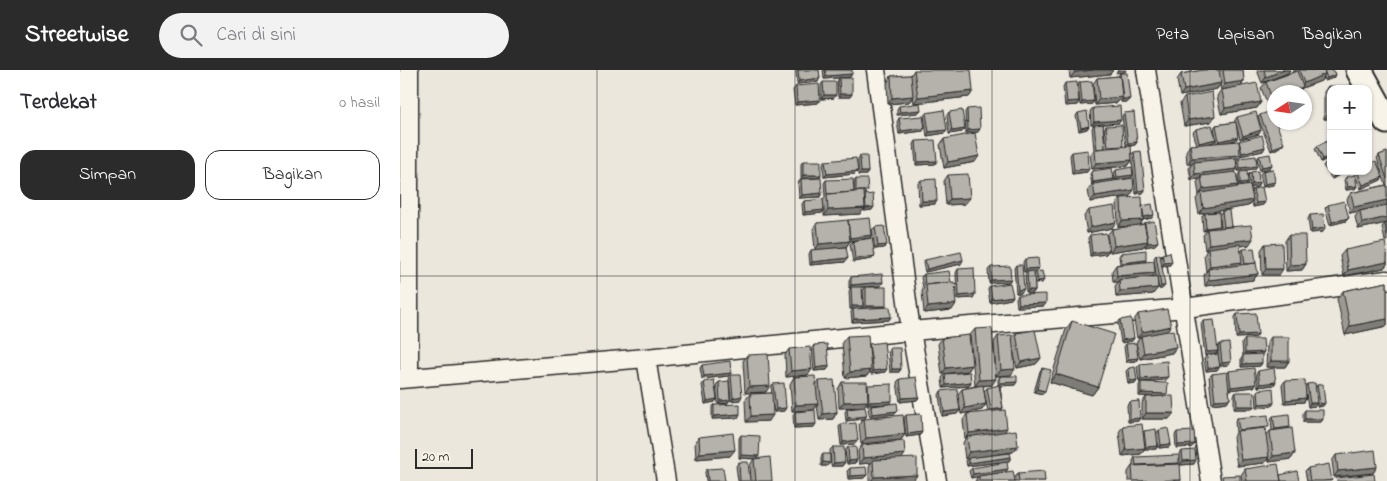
<!DOCTYPE html>
<html lang="id">
<head>
<meta charset="utf-8">
<style>
  body { margin:0; font-family:"Indie Flower",sans-serif; background:#f2f2f3; color:#2b2b33 }
  .controls { position:absolute; right:15px; top:15px; display:grid; overflow:hidden; border-radius:10px; box-shadow:0 1px 4px #0004 }
  .controls button { width:45px; height:45px; display:grid; place-items:center; padding:0; border:0; border-bottom:1px solid #e1e1e2; background:#fff; color:#2b2b33; font:25px sans-serif }
  .compass { position:absolute; left:867px; top:15px; width:45px; height:45px; border-radius:50%; background:#fff; box-shadow:0 1px 4px #0004; rotate:258deg }
  .scale { position:absolute; left:15px; bottom:12px; width:58px; box-sizing:border-box; padding-left:5px; border:2px solid #2b2b2b; border-top:0; font-size:14px; line-height:18px; white-space:nowrap; color:#2b2b2b; -webkit-text-stroke:4px #f7f3e8; paint-order:stroke }
  .list { margin:0; padding:0; list-style:none }
  h2 { display:flex; justify-content:space-between; align-items:center; height:65px; margin:0; padding:0 20px; font-size:21px }
  h2 small { font-size:16px; font-weight:400; color:#7c7c81 }
  .actions { display:flex; gap:10px; padding:15px 20px }
  .actions a { flex:1; padding:11px 0; border:1px solid #2b2b2b; border-radius:15px; text-align:center; font-size:18px; color:#2b2b2b }
  .actions .main { background:#2b2b2b; color:#fff }
  .icon { flex:none; width:28px; height:28px; fill:none; stroke:currentColor; stroke-width:2; stroke-linecap:round; stroke-linejoin:round }
  .map { position:relative; flex:none; width:987px; height:411px; overflow:hidden }
  header { display:flex; align-items:center; gap:30px; box-sizing:border-box; height:70px; padding:0 25px; background:#2b2b2b; color:#fff }
  header strong { font-size:24px }
  nav { display:flex; gap:28px; margin-inline-start:auto; font-size:18px }
  .search { width:350px; height:45px; background:#f2f2f3; display:flex; align-items:center; gap:12px; box-sizing:border-box; padding:0 18px; border-radius:28px; color:#7c7c81; font-size:19px }
  main { display:flex }
  aside { flex:1; background:#fff }
  .map>svg:first-child { display:block }
  .lines { fill:none; stroke-linecap:round; stroke-linejoin:round }
  .street-casing { stroke:#2b2b2b; stroke-width:21 }
  .secondary-casing { stroke:#2b2b2b; stroke-width:29 }
  .street { stroke:#f7f3e8; stroke-width:18 }
  .secondary { stroke:#f7f3e8; stroke-width:25 }
  .wall { fill:#9c9993; stroke:#2b2b2b; fill-rule:evenodd }
  .shaded-wall { fill:#7f7d78; stroke:#2b2b2b }
  .building { fill:#b5b2ab; stroke:#2b2b2b }
  .grid { fill:none; stroke:#2b2b2b; stroke-width:1; stroke-opacity:0.55 }
</style>
</head>
<body>
<header>
<strong>Streetwise</strong>
<div class="search"><svg class="icon" aria-label="search" viewBox="0 0 24 24"><circle cx="10" cy="10" r="6"/><path d="M15 15l6 6"/></svg>Cari di sini</div>
<nav><a>Peta</a><a>Lapisan</a><a>Bagikan</a></nav>
</header>
<main>
<aside>
<h2>Terdekat<small>0 hasil</small></h2>
<ul class="list">
</ul>
<div class="actions"><a class="main">Simpan</a><a>Bagikan</a></div>
</aside>
<div class="map">
<svg width="987" height="411" viewBox="0 0 987 411">
  <rect width="100%" height="100%" fill="#ebe7dd"/>
  <filter id="ink" filterUnits="userSpaceOnUse"><feTurbulence type="fractalNoise" baseFrequency=".02" numOctaves="2"/><feDisplacementMap in="SourceGraphic" scale="10" xChannelSelector="R" yChannelSelector="G"/><feConvolveMatrix kernelMatrix="1 2 1 2 8 2 1 2 1" color-interpolation-filters="sRGB"/></filter>
  <g filter="url(#ink)">
    <g class="lines">
      <defs>
        <path id="street" d="M476,0l35,261 26,150
          M746,0l65,411
          M246,288l20,123
          M9,308v-308
          M0,309l246,-21 265,-27 274,-23 202,-28"/>
        <path id="secondary" d="M959,0l28,51"/>
      </defs>
      <use href="#street" class="street-casing"/>
      <use href="#secondary" class="secondary-casing"/>
      <use href="#street" class="street"/>
      <use href="#secondary" class="secondary"/>
    </g>
    <path class="wall" d="M396,0h23l-1,12 -21,2 -1,-13z
      M423,0h29l-2,7 -26,2z
      M514,0l59,21 -4,6 -55,6 -1,-6 -4,5 -21,2 -1,-21 4,-7 20,-1z
      M669,0h44l-3,4 -40,4z
      M803,0h40l1,11 -3,5 20,16 -4,6 -36,6 -4,-18 4,-6 -1,-5 -3,4 -37,7 -3,-16 4,-6z
      M857,0h33l-2,3 -26,10z
      M893,0h40l2,5 -2,3 -8,3 -1,-4 -3,4 -19,7 -28,4v10l-6,3 -7,-17 5,-6 27,-10z
      M720,3l7,29h-6v-4l-4,5 -22,2 -2,-21 4,-6 21,-2z
      M439,8l13,16 -2,3h-12l-1,-15z
      M423,12l11,16 -13,1v-14z
      M680,12l14,19 -2,3 -12,1 -2,-20z
      M665,13l14,18 -2,4 -12,1 -2,-19z
      M396,16l24,14 -2,3 -23,2 -2,-15z
      M928,16l3,33h-7v-27z
      M785,27l26,25 -27,4 -4,-23z
      M499,36l19,7 -21,2v-6z
      M693,38l26,15 -16,1 2,17 -1,-12 2,-3 17,21 9,7 2,-2 11,38 -2,3 -7,1 -4,-34 -4,6 -36,3 -2,-14 4,-5 -2,-22 2,-3 8,-1 -11,1 -1,-14z
      M567,39l11,23 -12,1 -1,-21z
      M549,42l13,20 -13,2 -2,-19z
      M526,43l21,17 -2,3 -18,3 -3,-20z
      M678,43l11,13 -2,3 -8,2 -3,-15z
      M724,43l13,29 -2,3 -9,1 -4,-30z
      M860,45l24,29 -3,3 -10,4 -13,-33z
      M837,47l22,17 -19,5 -4,-16v17l-13,3 16,-1v-1l26,6 -2,4 -23,5v-1l-4,4 -1,13 3,12v-9l2,-3 8,10 -2,4h-8v-1l-2,2 14,-2 -2,-10 3,-3 6,15h-6v4l2,-2 12,13 -2,3 -10,2 -1,-6 -4,5 -49,8 -3,-15 3,-4 -2,-13 3,-3 -9,1 -2,-12 3,-4h-5l-1,-13 4,-6h7l-4,-13 3,-3 20,9 -2,-10 2,-3 19,-3v-2zM816,69v4l-8,1 6,-2z
      M499,48l24,13 -24,3 -2,-12z
      M544,69l31,23 -31,6 -4,-23z
      M516,71l21,20 -2,3 -19,1 -2,-21z
      M931,71v16l-10,5 -6,-13 2,-3z
      M672,82l15,20 -15,2 -2,-19z
      M987,82v71l-29,6 -3,-12 4,-6 -9,2 -3,-14 4,-6 35,-8 -3,-8 -2,3 -20,9 -7,-16 1,-2h13l14,3 -5,-16 2,-3z
      M460,86l8,16 -2,3h-8v-16z
      M859,86l11,12 -10,3 -3,-12z
      M839,88l16,11 -17,2 -1,-10z
      M403,91l18,14 -2,3h-18v-14z
      M425,91l33,10 -3,3 -31,3 -1,-13z
      M926,92l5,9h15l-3,2 -1,-2 -1,3 -9,5 -9,-13z
      M716,100l17,5 -2,3 -16,2 -1,-7z
      M692,101l22,8 -1,2 17,15 -40,6 -2,-12 4,-5 -2,-11z
      M863,101l12,11 -2,3 -10,2 -3,-13z
      M548,105l17,29 -19,1 -2,-24z
      M946,107l11,9 -2,3 -9,1 -2,-10z
      M401,109l19,18 -21,1 -1,-15z
      M456,109l10,15h-2v2l1,-1 7,15 -8,1v-2l-4,5 -36,2v-6l-2,3 -19,2 -1,-11 2,-3 19,-1 2,-3 -1,-14 2,-3 28,12v-10z
      M521,110l14,24 -16,1 -1,-22z
      M721,128l21,8 10,12 -9,2 -3,5 3,-1 1,-1 11,22 -10,2v-2l-2,2 -33,5 -3,-17 5,-6 15,-2h-9l-1,-23z
      M928,135l21,13 -3,3 -16,4 -5,-17z
      M689,140l23,18 -25,5 -3,-17z
      M822,141l9,15 18,19 -9,1 1,6 2,-3 13,14 -1,1 3,10 -5,6 -48,6 -1,-11 2,-3 -2,-17 3,-5h-2l-2,-15 4,-5 -4,1 -1,-15 3,-3 15,1zM820,149l1,9h-2z
      M910,145l13,17 -13,1 -2,-14z
      M417,153l55,12 -2,3 -20,3 -4,6 -1,15 -35,3 -1,-11 2,-4h4l-2,-21z
      M987,153v18h-2l-3,-14 3,-3z
      M475,157l9,21 -9,1 -3,-19z
      M690,165l19,15 -3,4 -16,2 -2,-18z
      M889,165l17,29 -4,6 -16,1 -1,-30z
      M453,171l19,18 -19,3 -3,-18z
      M865,174l14,31h-17l-1,-25z
      M945,180l42,3v11l-3,4 -40,8 -4,-20z
      M721,183l25,7 -1,2 7,15 4,-1 -2,-18 2,-3 4,2 2,-3 8,11 -8,1v23h-3l-2,-10 -4,15 -37,3 -1,-11 3,-4h-5l-1,-11 4,-6 4,-1 -1,-8z
      M625,189l14,9 -3,3 -8,1 6,3 2,-3 6,11 -7,1 -1,-6 1,12 -2,3h-7l-1,-18 2,-3h-3l-1,-10z
      M525,190l36,4 -36,8 -2,-9z
      M616,195l5,28h-5l-2,-25z
      M591,197l18,15 -20,1 -1,-13z
      M558,199l17,25 -2,4 -16,1 -1,-26z
      M524,204l27,8 1,28 -28,3 -2,-22 2,-3h-1l-2,-11z
      M451,207l30,9 -15,1 20,19 -1,1 4,13 -37,2 -1,-10 2,-3h-3l-1,-18 2,-3h-2v-8zM462,217h4l-3,3 1,18h-3z
      M987,212v44l-42,9 -8,-36 6,-8z
      M590,216l23,10 -2,3 -21,4 -2,-14z
      M618,225l28,8 -2,3 -27,1 -1,-9z
      M738,244l29,17 9,16 -4,6 -32,6 -4,-16 4,-6 -3,1 -3,-18z
      M837,244l21,20 -2,3 -20,1 -1,-21z
      M720,250l14,18 -2,3 -11,2 -3,-20z
      M672,251l26,66 -6,8 -42,-13 16,-53z
      M803,251l15,30 -2,3 -11,2 -4,-32z
      M575,259l17,56 -9,1 3,18 -4,6 -21,4 -3,-17 2,13 -3,4 -15,2 -3,-21 2,-4 17,3 4,-5 13,-3 -5,-51z
      M616,263l25,25 -5,6 -19,4 -4,-19 -2,26 -15,1 -2,-34 4,-6 14,2z
      M447,266l22,8 16,28 -14,2 -1,-3 -3,5 -22,2 -3,-36z
      M871,267l18,24 -4,6h-19l1,-24z
      M542,268l30,27 -4,6 -26,3 -4,-30z
      M845,269l17,24 -2,3 -19,1v-8l2,-3 -1,-13z
      M726,274l12,14 -2,3 -10,1 -2,-15z
      M820,274l8,21 -9,1 -2,4 -11,1 -2,-12 3,-4 11,-1v-7z
      M414,275l15,21 -2,4 -13,1 -2,-23z
      M490,278l11,21 -2,3h-9l-2,-21z
      M389,279l23,20 -4,6 -22,2 -1,-22z
      M347,285l19,37 -21,1 -2,-32z
      M740,294l28,13 -2,3 -27,2 -2,-15z
      M302,295l29,8 -2,3 -27,3 -2,-11z
      M642,298l1,26 -9,-2 6,-21z
      M729,298l8,12 -2,3 -7,1 -2,-13z
      M829,301l27,13 -2,3 -25,3 1,9 -3,3 -15,2 -3,-27 3,-3h15z
      M858,301l16,14 -16,2 -2,-13z
      M545,304l26,8 -2,4 -26,2 -1,-10z
      M331,305l9,25 -9,1 -2,-22z
      M600,306l15,9 -15,1 3,22 -2,2 4,22 13,14 -5,6 -38,5h36l-2,4 -42,5 -1,-5 2,-3 -3,1 -2,-16 2,-4 -2,-19 4,-6 21,-2 -4,-21 3,-3 11,-2v-6z
      M394,307l22,8 3,-4 18,31 -4,7 -14,1 -2,-15 -3,5 -22,1 -2,-27z
      M500,309l19,18 -2,3 -17,2 -3,-20z
      M885,311l20,6 2,-3 8,4 2,-3 8,18 -2,3 -6,1v-4l-2,3 -7,1 -2,-13v4l-2,4 -20,1 -2,-18z
      M304,312l13,17 -2,3 -10,2 -3,-19z
      M319,312l9,21 -10,1 -2,-19z
      M442,312l25,5 1,-2 22,19 8,7 -3,3 -25,3 -2,-8 3,-3 18,-2 -22,1v-3l-4,5 -24,1 -1,-19z
      M741,312l24,14 4,23h-27v-16l4,-6 5,-1h-12v-11z
      M373,314l11,27 -10,1 -2,-11 -3,20 -23,1 -1,-22 5,-6 22,-1 -1,-6z
      M858,320l14,16 -15,2 -1,-15z
      M836,322l18,14 -2,3h-18v-14z
      M730,332l10,16 -2,3 -10,1 -1,-17z
      M314,335l24,13 -26,1v-11z
      M447,339l20,7 -3,3 41,15 -4,6 -40,4 -2,-19 4,-6 -17,2 -1,-9z
      M905,340l18,9 -2,3h-18v-9z
      M395,342l19,15 -20,1 -1,-13z
      M506,345l16,17 -2,3 -14,2 -2,-19z
      M873,346l17,11 -1,1 6,25 -4,6 -22,3 -1,-4 -3,5 -28,3 -4,-29 3,-4 -1,-12 2,-3 30,12h-1v6l4,-5h2l-1,-12z
      M441,354l14,20 -14,1 -2,-18z
      M723,356l20,6 1,-1 13,2 2,-3 12,14 -2,3 -10,1 -1,-5v3l-2,3 -12,1 -3,4 -19,2 -3,-24z
      M777,362l15,15 -16,1 -1,-13z
      M341,365l18,21 -2,2 15,23h-21l-1,-16 4,-6 -15,-1v-20z
      M299,367l31,19 -34,3 -1,-16z
      M462,375l40,14 15,16 -4,5 2,1h-46v-15l2,-3 -12,1 -1,-13z
      M433,377l12,15 -3,4h-11l-1,-16z
      M448,377l9,13 -2,3 -8,1 -2,-13z
      M782,381l12,13 -14,1v-11z
      M423,384l4,12h-6v-9z
      M936,385l41,12 -4,6 -39,4 -2,-16z
      M735,387l44,6 -1,1 3,17h-53v-9l4,-6h1v-5z
      M339,392l11,19h-12l-2,-15z
      M450,398l14,10 -16,1 -1,-8z
      M572,398l34,4 8,7 4,-6 27,8h-70l3,-5 -7,2 -2,-7z
      M908,398l24,12 -1,1h-24l-2,-10z
      M307,399l18,12h-19l-1,-9z
      M845,399l35,6 19,6h-57l-1,-6z"/>
    <path class="shaded-wall" d="M693,0h20l-3,4 -40,4 5,-6z
      M718,0h8l-1,2 -9,1z
      M884,0h6l-2,3 -26,10 4,-6z
      M452,4l-2,3 -26,2 2,-3z
      M925,4l-4,7 -19,7 -3,4h-10l12,-4 3,-5z
      M935,5l-2,3 -8,3 2,-3z
      M420,8l-2,4 -21,2 2,-3z
      M844,11l-4,6 -19,3 4,-6z
      M821,13l-4,6 -37,7 4,-6z
      M573,21l-4,6 -55,6 4,-6z
      M440,24h12l-2,3h-12z
      M424,25h12l-2,3 -13,1z
      M513,26l-4,6 -21,2 4,-6z
      M722,27l-5,6 -22,2 4,-6z
      M874,28v4l-6,3 4,-6z
      M723,29h7l-3,3h-6z
      M420,30l-2,3 -23,2 2,-3z
      M679,31l-2,4 -12,1 2,-4z
      M694,31l-2,3 -12,1 2,-3z
      M861,32l-4,6 -36,6 4,-6z
      M521,40l-3,3 -21,2 3,-3z
      M929,43h2v6h-7z
      M815,46l-4,6 -27,4 4,-6z
      M721,50l-2,3 -28,2 3,-3z
      M689,56l-2,3 -8,2 2,-3z
      M525,58l-2,3 -24,3 2,-3z
      M565,59l-3,3 -13,2 3,-3z
      M580,59l-2,3 -12,1 2,-3z
      M547,60l-2,3 -18,3 2,-4z
      M861,60l-2,4 -19,5 3,-3z
      M838,67l-2,3 -20,4 3,-3z
      M816,69l-2,3 -17,5 2,-4z
      M737,72l-2,3 -9,1 2,-3z
      M884,74l-3,3 -10,4 2,-3z
      M865,77l-2,4 -23,5 2,-3z
      M840,85l-5,6 -41,1 -2,2h-5l5,-6z
      M931,85v2l-10,5 2,-3z
      M579,86l-4,6 -31,6 4,-6z
      M732,90l-4,6 -36,3 4,-6z
      M537,91l-2,3 -19,1 2,-3z
      M872,95l-2,3 -10,3 2,-4z
      M857,96l-2,3 -17,2 2,-3z
      M689,99l-2,3 -15,2 2,-4z
      M837,99l-4,6 -32,1 -1,3 -9,1 4,-6z
      M458,101l-3,3 -31,3 3,-3z
      M943,101l-2,3 -9,5 2,-3z
      M461,102h7l-2,3h-8z
      M403,105h18l-2,3h-18z
      M733,105l-2,3 -16,2 2,-3z
      M983,107l-2,3 -20,9 2,-4z
      M714,109l-2,3 -19,2 -2,1 2,-3z
      M848,112l-2,4h-8l2,-3z
      M875,112l-2,3 -10,2 2,-3z
      M859,113l-2,4h-7l2,-3z
      M838,115l-4,6 -33,2 -2,2 4,-6z
      M957,116l-2,3 -9,1 2,-3z
      M734,120l-4,6 -40,6 5,-6z
      M745,120l-2,3 -7,1 2,-3z
      M422,123l-2,4 -21,1 3,-3z
      M570,128l-5,6 -19,1 4,-6z
      M853,130l-5,6 -49,8 4,-6z
      M987,130v5l-37,8 4,-6z
      M522,131h15l-2,3 -16,1z
      M865,132l-2,3 -10,2 3,-4z
      M474,137l-2,3 -8,1 2,-3z
      M465,138l-5,6 -36,2 4,-6z
      M424,140l-2,3 -19,2 2,-3z
      M754,145l-2,3 -10,2 2,-3z
      M987,147v6l-29,6 4,-6z
      M949,148l-3,3 -16,4 2,-3z
      M743,150l-4,6 -21,1 4,-6z
      M716,152l-4,6 -25,5 4,-6z
      M820,156l-2,3h-11v1l-4,1 3,-3z
      M925,158l-2,4 -13,1 2,-3z
      M472,165l-2,3 -22,3 2,-3z
      M853,169l-4,6 -44,5 4,-6z
      M450,171l-4,6 -31,3 4,-6z
      M748,171l-5,6 -33,5 4,-6z
      M758,172l-3,3 -10,2 3,-4z
      M487,175l-3,3 -9,1 3,-3z
      M709,180l-3,4 -16,2 2,-3z
      M475,186l-3,3 -19,3 2,-3z
      M448,188l-3,4 -35,3 2,-3z
      M563,190l-2,4 -36,8 2,-3z
      M746,190l-2,4 -24,2 2,-3z
      M772,192l-2,3 -8,1 2,-3z
      M842,192l-4,6 -30,1 -2,3 4,-6z
      M987,192v2l-3,4 -40,8 4,-6z
      M906,194l-4,6 -16,1 4,-6z
      M639,198l-3,3 -12,1 2,-3z
      M866,199h17l-4,6h-17z
      M755,203l-4,6 -32,1 -1,2h-5l4,-6z
      M858,204l-5,6 -48,6 4,-6z
      M611,209l-2,3 -20,1 2,-3z
      M644,210l-2,3 -7,1 3,-3z
      M483,212l-2,4 -32,2 2,-3z
      M761,216h4l-3,3h-3z
      M758,218l-5,6 -37,3 4,-6z
      M624,219l-3,4h-5l2,-3z
      M628,220h7l-2,3h-7z
      M575,224l-2,4 -16,1 2,-3z
      M613,226l-2,3 -21,4 2,-4z
      M646,233l-2,3 -27,1 2,-3z
      M556,234l-4,6 -28,3 4,-6z
      M452,236h11l-2,3h-11z
      M466,236h20l-2,3h-20z
      M491,247l-2,3 -37,2 2,-3z
      M987,249v7l-42,9 5,-9z
      M771,256l-5,6 -29,6 5,-6z
      M858,264l-2,3 -20,1 3,-3z
      M734,268l-2,3 -11,2 2,-3z
      M776,277l-4,6 -32,6 4,-6z
      M818,281l-2,3 -11,2 2,-4z
      M864,282l-3,4 -18,1 2,-4z
      M641,288l-5,6 -19,4 4,-6z
      M738,288l-2,3 -10,1 2,-3z
      M871,291h18l-4,6h-19z
      M831,292l-3,3 -9,1 3,-3z
      M862,293l-2,3 -19,1 2,-3z
      M572,295l-4,6 -26,3 4,-6z
      M429,296l-2,4 -13,1 2,-3z
      M820,297l-3,3 -11,1 2,-3z
      M412,299l-4,6 -22,2 5,-6z
      M487,299l-2,3 -14,2 2,-3z
      M492,299h9l-2,3h-9z
      M615,299l-4,6 -15,1 5,-6z
      M471,300l-4,6 -22,2 5,-6z
      M331,303l-2,3 -27,3 2,-3z
      M656,304l42,13 -6,8 -42,-13z
      M768,307l-2,3 -27,2 2,-3z
      M596,309l-4,6 -17,1 4,-6z
      M737,310l-2,3 -7,1 2,-3z
      M571,312l-2,4 -26,2 3,-3z
      M617,312l-2,3 -17,1 2,-3z
      M876,312l-2,3 -16,2 2,-3z
      M856,314l-2,3 -25,3 2,-3z
      M370,316l-4,6 -21,1 4,-6z
      M637,319l8,2 -2,3 -9,-2z
      M741,323l26,1 -2,3 -26,-1z
      M342,326l-2,4 -9,1 2,-3z
      M519,327l-2,3 -17,2 2,-4z
      M906,328l-2,4 -20,1 2,-3z
      M317,329l-2,3 -10,2 2,-3z
      M830,329l-3,3 -15,2 3,-4z
      M330,330l-2,3 -10,1 2,-3z
      M468,331l-5,6 -24,1 5,-6z
      M492,331l-2,3 -23,1 2,-3z
      M874,333l-2,3 -15,2 2,-4z
      M910,333h7l-2,3 -7,1z
      M925,333l-2,3 -6,1 3,-3z
      M418,334l-4,6 -22,1 4,-6z
      M586,334l-4,6 -21,4 4,-6z
      M837,336h17l-2,3h-18z
      M386,338l-2,3 -10,1 2,-3z
      M603,338l-2,3 -13,2 3,-3z
      M560,340l-3,4 -15,2 2,-4z
      M498,341l-3,3 -25,3 2,-3z
      M437,342l-4,7 -14,1 4,-6z
      M746,343h28l-5,6h-27z
      M340,344l-2,4 -26,1 2,-3z
      M373,345l-4,6 -23,1 5,-6z
      M467,346l-3,3 -18,2 2,-3z
      M740,348l-2,3 -10,1 2,-3z
      M905,349h18l-2,3h-18z
      M416,354l-2,3 -20,1 2,-3z
      M890,357l-2,3 -16,2 3,-3z
      M607,358l-4,6 -36,3 -2,2 4,-6z
      M522,362l-2,3 -14,2 2,-3z
      M505,364l-4,6 -40,4 5,-6z
      M458,370l-3,4 -14,1 2,-3z
      M771,374l-2,3 -10,1 2,-3z
      M795,374l-3,3 -16,1 2,-3z
      M618,376l-5,6 -48,7 4,-7z
      M758,376l-2,3 -12,1 2,-3z
      M745,378l-4,6 -19,2 4,-6z
      M335,380l-5,6 -34,3 4,-6z
      M895,383l-4,6 -22,3 4,-6z
      M505,384l-4,6h-28l-2,3 -12,1 4,-6z
      M341,385l18,1 -2,3 -18,-1z
      M611,387l-2,4 -42,5 2,-3z
      M869,387l-4,6 -28,3 4,-6z
      M457,390l-2,3 -8,1 2,-3z
      M796,390l-2,4 -14,1 3,-4z
      M423,392l7,1 -3,3h-6z
      M445,392l-3,4h-11l3,-3z
      M779,393l-2,3 -44,3 3,-4z
      M977,397l-4,6 -39,4 4,-6z
      M608,399l-2,3 -35,6 2,-4z
      M467,405l-3,3 -16,1 2,-3z
      M517,405l-4,6h-42l3,-4z"/>
    <path class="building" d="M398,0h21l1,8 -21,3z
      M425,0h27v4l-26,2z
      M514,0h57l2,21 -55,6z
      M674,0h19l-18,2z
      M803,0h16l2,13 -37,7 -3,-16z
      M823,0h20l1,11 -19,3z
      M864,0h20l-18,7z
      M899,0h25l1,4 -21,9z
      M924,0h9l2,5 -8,3z
      M897,1l6,16 -14,5h-15v6l-2,1 -6,-17z
      M720,3h7l3,26h-7z
      M511,5l2,21 -21,2 -1,-22z
      M720,6l2,21 -23,2 -2,-21z
      M439,8h13v16h-12z
      M692,11l2,20 -12,1 -2,-20z
      M423,12h13v13h-12z
      M677,12l2,19 -12,1 -2,-19z
      M857,13l4,19 -36,6 -3,-18z
      M419,14l1,16 -23,2 -1,-16z
      M928,16h24v3h-21v24h-2z
      M812,22l3,24 -27,4 -3,-23z
      M520,33l1,7 -21,2 -1,-6z
      M720,36l1,14 -27,2 -1,-14z
      M579,38l1,21 -12,1 -1,-21z
      M544,40l3,20 -18,2 -3,-19z
      M562,40l3,19 -13,2 -3,-19z
      M687,41l2,15 -8,2 -3,-15z
      M871,41l3,9v2h2l8,22 -11,4 -13,-33z
      M734,42l3,30 -9,1 -4,-30z
      M856,42l5,18 -18,6 -6,-19z
      M523,46l2,12 -24,3 -2,-13z
      M836,52l2,15 -19,4 -3,-16z
      M703,54l2,24 -8,1 -3,-24z
      M722,55l1,21 -15,1 -2,-21z
      M812,55l4,14 -17,4 -3,-14z
      M575,63l4,23 -31,6 -4,-23z
      M862,65l3,12 -23,6 -3,-12z
      M535,70l2,21 -19,1 -2,-21z
      M930,70l1,1v14l-8,4 -6,-13z
      M839,71l1,14 -48,3 -2,-13z
      M731,76l1,14 -36,3 -1,-14z
      M968,79l3,6 -3,1z
      M688,80l1,19 -15,1 -2,-18z
      M741,81l4,39 -7,1 -4,-39z
      M987,82v27l-8,-24z
      M870,84l2,11 -10,2 -3,-11z
      M460,86h7l1,16h-7z
      M856,86l1,10 -17,2 -1,-10z
      M456,88l2,13 -31,3 -2,-13z
      M836,88l1,11 -42,5 -1,-12z
      M931,89v12l-5,-9z
      M403,91h18v14h-18z
      M976,91l7,16 -20,8 -6,-14h11v-7z
      M732,97l1,8 -16,2 -1,-7z
      M712,98l2,11 -21,3 -1,-11z
      M873,99l2,13 -10,2 -2,-13z
      M847,101l1,11 -8,1v-11z
      M858,101l1,12 -7,1 -1,-12z
      M931,101h11l-8,5z
      M836,102l2,13 -35,4 -2,-13z
      M568,104l2,24 -20,1 -2,-24z
      M955,105l2,11 -9,1 -2,-10z
      M421,108l1,15 -20,2 -1,-16z
      M733,108l1,12 -39,6 -2,-12z
      M453,109l1,13 -27,2 -1,-14z
      M456,109h11l1,12h-12z
      M536,109l1,22h-15l-1,-21z
      M850,115l3,15 -50,8 -2,-15z
      M987,115v15l-33,7 -3,-14z
      M862,117l3,15 -9,1 -3,-14z
      M464,121l1,17 -37,2 -1,-16z
      M473,124l1,13 -8,1 -1,-13z
      M742,127l1,23 -21,1 -1,-23z
      M423,129l1,11 -19,2 -1,-11z
      M944,131l5,17 -17,4 -4,-17z
      M752,134l2,11 -10,2 -2,-11z
      M987,135v12l-25,6 -2,-12z
      M714,136l2,16 -25,5 -2,-17z
      M829,140l2,16 -7,1 -2,-16z
      M819,142l1,14 -14,2 -1,-15z
      M923,144l2,14 -13,2 -2,-15z
      M470,148l2,17 -22,3 -2,-18z
      M448,150l2,21 -31,3 -2,-21z
      M754,151l4,21 -10,1 -4,-20z
      M987,153v13l-2,-12z
      M745,154l3,17 -34,5 -2,-17z
      M851,155l2,14 -44,5 -2,-15z
      M484,156l3,19 -9,1 -3,-19z
      M706,163l3,17 -17,3 -2,-18z
      M889,165h16l1,29 -16,1z
      M472,168l3,18 -20,3 -2,-18z
      M985,172l2,11v9l-39,8 -3,-20z
      M882,173l1,26h-17l-1,-25z
      M840,174l2,18 -32,4 -2,-18z
      M446,177l2,11 -36,4 -1,-12z
      M854,178l2,15 -11,1 -2,-15z
      M746,180v10l-24,3 -1,-10z
      M561,182l2,8 -36,9 -2,-9z
      M770,182l2,10 -8,1 -2,-9z
      M760,184l5,32h-4l-5,-31z
      M638,188l1,10 -13,1 -1,-10z
      M754,191l1,12 -38,3 -1,-11z
      M856,193l2,11 -49,6 -1,-11z
      M616,195h6l2,24 -6,1z
      M610,196l1,13 -20,1v-13z
      M574,198l1,26 -16,2 -1,-27z
      M549,201l2,11 -26,3 -1,-11z
      M634,201l1,19h-7l-1,-18z
      M642,201l2,9 -6,1 -2,-9z
      M482,204l1,8 -32,3v-8z
      M757,206l1,12 -38,3 -1,-11z
      M554,212l2,22 -28,3 -2,-22z
      M987,212v37l-37,7 -7,-35z
      M610,213l3,13 -21,3 -2,-13z
      M451,217h11l1,19h-11z
      M466,217h20v19h-20z
      M646,224v9l-27,1 -1,-9z
      M490,237l1,10 -37,2 -1,-10z
      M767,239l4,17 -29,6 -4,-18z
      M856,243l2,21 -19,1 -2,-21z
      M731,248l3,20 -11,2 -3,-20z
      M814,250l4,31 -11,1 -4,-31z
      M672,251l42,13 -16,53 -42,-13z
      M592,258l4,51 -17,1 -4,-51z
      M635,260l6,28 -20,4 -5,-29z
      M773,260l3,17 -32,6 -3,-17z
      M468,265l3,35 -21,2 -3,-36z
      M569,265l3,30 -26,3 -4,-30z
      M612,265l3,34 -14,1 -3,-34z
      M871,267h18v24h-18z
      M845,269h18l1,13 -19,1z
      M484,272l3,27 -14,2 -4,-27z
      M736,273l2,15 -10,1 -2,-15z
      M829,273l2,19 -9,1 -2,-19z
      M427,274l2,22 -13,2 -2,-23z
      M410,277l2,22 -21,2 -2,-22z
      M490,278h10l1,21h-9z
      M368,284l2,32 -21,1 -2,-32z
      M818,284l2,13 -12,1 -1,-13z
      M862,284v9l-19,1v-9z
      M330,291l1,12 -27,3 -2,-11z
      M767,291l1,16 -27,2 -1,-15z
      M735,297l2,13 -7,1 -1,-13z
      M642,298l9,2 -6,21 -8,-2z
      M854,298l2,16 -25,3 -2,-16z
      M874,298l2,14 -16,2 -2,-13z
      M570,302l1,10 -25,3 -1,-11z
      M827,302l3,27 -15,1 -3,-26z
      M331,305h9l2,21 -9,2z
      M415,306l3,28 -22,1 -2,-28z
      M600,306h17v6l-17,1z
      M516,307l3,20 -17,1 -2,-19z
      M314,310l3,19 -10,2 -3,-19z
      M434,310l3,32 -14,2 -4,-33z
      M905,310l1,18 -20,2 -1,-19z
      M329,311l1,19 -10,1 -1,-19z
      M442,312h25l1,19 -24,1z
      M741,312l27,1 -1,11 -26,-1z
      M384,313l2,25 -10,1 -3,-25z
      M915,313l2,20h-7l-3,-19z
      M492,314v17l-23,1 -1,-17z
      M923,314l2,19 -5,1 -3,-19z
      M583,315l3,19 -21,4 -3,-19z
      M599,315l4,23 -12,2 -4,-22z
      M873,318l1,15 -15,1 -1,-14z
      M557,319l3,21 -16,2 -3,-21z
      M836,322h18v14h-17z
      M372,323l1,22 -22,1 -1,-22z
      M773,326l1,17h-28v-16z
      M739,331l1,17 -10,1v-17z
      M497,333l1,8 -26,3 -1,-8z
      M340,334v10l-26,2v-11z
      M465,337l2,9 -19,2 -1,-9z
      M415,340l1,14 -20,1 -1,-13z
      M605,340l2,18 -38,5 -2,-19z
      M905,340h18v9h-18z
      M521,344l1,18 -14,2 -2,-19z
      M889,344l1,13 -15,2 -2,-13z
      M503,345l2,19 -39,4 -2,-19z
      M868,345l1,12 -30,3 -2,-12z
      M456,353l2,17 -15,2 -2,-18z
      M742,354l3,24 -19,2 -3,-24z
      M768,358l3,16 -10,1 -2,-15z
      M865,358l4,29 -28,3 -4,-29z
      M892,358l3,25 -22,3 -3,-25z
      M756,359l2,17 -12,1 -2,-16z
      M616,360l2,16 -49,6 -2,-15z
      M794,361l1,13 -17,1 -1,-13z
      M333,363l2,17 -35,3 -1,-16z
      M341,365l19,1 -1,20 -18,-1z
      M504,371l1,13 -42,4 -1,-13z
      M433,377h11l1,15 -11,1z
      M448,377h8l1,13 -8,1z
      M795,380l1,10 -13,1 -1,-10z
      M975,380l2,17 -39,4 -2,-16z
      M610,383l1,4 -42,6 -1,-5z
      M423,384h7v9l-7,-1z
      M779,385v8l-43,2 -1,-8z
      M370,387l2,24h-16l-2,-22z
      M517,388v17l-43,2 -1,-17z
      M339,392h9l2,19h-10z
      M607,392l1,7 -35,5 -1,-6z
      M780,394l1,16 -48,1 -1,-15z
      M878,394l3,17h-34l-2,-12z
      M929,394l3,16 -9,1h-13l-2,-13z
      M466,397l1,8 -17,1v-8z
      M323,398l2,13h-17l-1,-12z
      M613,401l2,10h-36v-5z
      M644,401l1,10h-26l-1,-8z
      M897,401l2,10h-18l-1,-6z
      M974,404l1,7h-38l-1,-3z
      M840,405v6h-17l-1,-5z"/>
  </g>
  <path class="grid" d="M197,0v411M395,0v411M592,0v411M790,0v411M0,206h987"/>
</svg>
<div class="controls">
<button>+</button>
<button>−</button>
</div>
<svg class="compass" viewBox="-18 -18 36 36"><path d="M0-13l5 13h-10z" fill="#e53935"/><path d="M0 13l5-13h-10z" fill="#7c7c81"/></svg>
<div class="scale">20 m</div>
</div>
</main>
</body>
</html>
